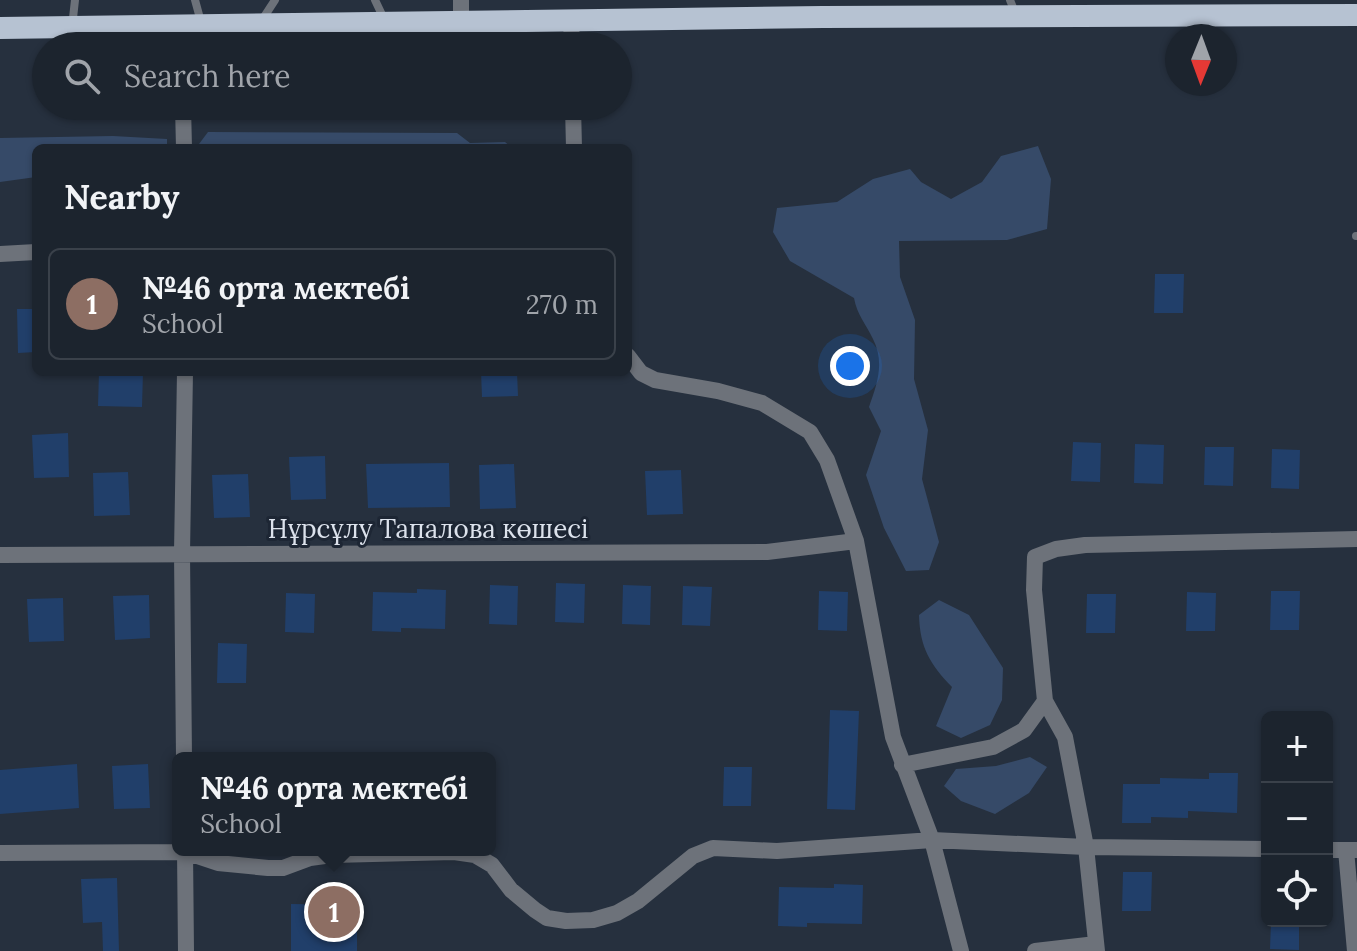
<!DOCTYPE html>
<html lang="en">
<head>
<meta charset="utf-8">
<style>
  body { margin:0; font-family:Lora,serif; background:#29303a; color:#f1f3f6 }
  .controls { position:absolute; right:24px; bottom:24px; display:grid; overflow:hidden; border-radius:12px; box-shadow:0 2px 6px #0004 }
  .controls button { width:72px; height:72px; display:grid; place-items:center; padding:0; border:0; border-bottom:2px solid #3a414a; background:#1c242e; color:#f1f3f6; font:40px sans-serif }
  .compass { position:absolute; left:1165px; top:24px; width:72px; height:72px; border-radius:50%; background:#1c242e; box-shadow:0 2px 6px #0004; rotate:181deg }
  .you { position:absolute; left:850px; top:366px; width:28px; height:28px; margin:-20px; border:6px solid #fff; border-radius:50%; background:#1a73e8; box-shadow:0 0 0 12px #1a73e833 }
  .badge { display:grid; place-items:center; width:52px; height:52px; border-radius:50%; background:#ea580c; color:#fff; font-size:26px; font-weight:700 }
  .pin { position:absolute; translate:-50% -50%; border:4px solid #fff; box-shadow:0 2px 8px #0006 }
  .popup { position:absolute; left:172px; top:752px; width:324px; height:104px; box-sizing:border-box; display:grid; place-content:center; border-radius:12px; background:#1c242e; filter:drop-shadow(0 2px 6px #0005); font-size:26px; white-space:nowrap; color:#a0a4aa }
  .popup b { font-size:30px; color:#f1f3f6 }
  .popup::after { content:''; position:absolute; left:50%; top:100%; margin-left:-16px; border:16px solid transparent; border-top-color:#1c242e }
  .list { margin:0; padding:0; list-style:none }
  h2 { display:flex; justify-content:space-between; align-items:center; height:104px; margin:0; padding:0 32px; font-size:34px }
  h2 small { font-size:26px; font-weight:400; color:#a0a4aa }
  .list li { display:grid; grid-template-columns:52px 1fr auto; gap:24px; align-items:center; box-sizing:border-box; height:112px; margin:0 16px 16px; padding:0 16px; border:2px solid #3a414a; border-radius:12px }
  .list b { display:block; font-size:30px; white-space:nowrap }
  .list p { margin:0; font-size:26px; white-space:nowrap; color:#a0a4aa }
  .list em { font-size:26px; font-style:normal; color:#a0a4aa }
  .icon { flex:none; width:44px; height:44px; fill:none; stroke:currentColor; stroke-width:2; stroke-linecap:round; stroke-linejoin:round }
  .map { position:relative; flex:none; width:1357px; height:951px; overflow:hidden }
  .search { position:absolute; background:#1c242e; box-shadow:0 2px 6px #0004; left:32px; top:32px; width:600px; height:88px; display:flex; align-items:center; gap:20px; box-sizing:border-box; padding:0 28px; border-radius:44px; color:#a0a4aa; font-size:30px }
  .panel { position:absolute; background:#1c242e; box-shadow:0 2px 6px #0004; left:32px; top:144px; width:600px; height:232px; border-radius:12px }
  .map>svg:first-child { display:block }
  .green { fill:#364a68 }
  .building { fill:#213f6a }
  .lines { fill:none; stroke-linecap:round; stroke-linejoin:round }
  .service { stroke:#6d727a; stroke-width:8 }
  .minor { stroke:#6d727a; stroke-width:16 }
  .trunk { stroke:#b6c2d2; stroke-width:22 }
  .labels { text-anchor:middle; stroke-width:6; stroke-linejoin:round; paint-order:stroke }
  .street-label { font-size:26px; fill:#dce2ec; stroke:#1d2634 }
</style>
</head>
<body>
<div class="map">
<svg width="1357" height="951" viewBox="0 0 1357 951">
  <rect width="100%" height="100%" fill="#26303e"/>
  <path class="green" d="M208,132l249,1 13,10 35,-1 7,6h-316z
    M113,136l54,3v9h-131v29l-36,5v-44z
    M1038,146l13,33 -4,50 -40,11 -108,1 1,36 15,43 -1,59 14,51 -6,49 17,63 -10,28 -23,1 -22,-43 -18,-53 15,-44 -12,-24c8,-23 16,-44 4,-68 -7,-15 -16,-24 -19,-41l-64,-37 -17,-29 4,-24 60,-6 36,-23 37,-10 11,13 30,17 31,-17 19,-26z
    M939,600l30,15 34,53 -1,32 -12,25 -29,13 -25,-12 16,-39c-22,-23 -32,-39 -33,-72z
    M1030,757l17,10 -18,26 -34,21 -34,-13 -17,-15 12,-17 40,-3z"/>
  <path class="building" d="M1155,274h29l-1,39h-29z
    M17,309h19v43l-18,1z
    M99,372h44l-1,35 -44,-1z
    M481,372h36l1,24 -36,1z
    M68,433l1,44 -35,1 -2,-43z
    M1073,442l28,1 -1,39 -29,-1z
    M1135,444l29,1 -1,39 -29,-1z
    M1205,447h29l-1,39 -29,-1z
    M1272,449l28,1 -1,39 -28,-1z
    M325,456l1,43 -35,1 -2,-43z
    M449,463l1,44 -82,1 -2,-44z
    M514,464l2,44 -36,1 -1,-44z
    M681,470l2,44 -36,1 -2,-44z
    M128,472l2,43 -36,1 -1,-43z
    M248,474l2,43 -36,1 -2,-43z
    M556,583l29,1 -1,39 -29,-1z
    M490,585l28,1 -1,39 -28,-1z
    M623,585l28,1 -1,39 -28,-1z
    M683,586l29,1 -2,39 -28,-1z
    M417,589l29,1 -1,39 -44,-1v4l-29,-1 1,-39 44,1z
    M819,591l29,1 -1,39 -29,-1z
    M1271,591h29l-1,39h-29z
    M1187,592l29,1 -1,38h-29z
    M286,593l29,1 -1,39 -29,-1z
    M1087,594h29l-1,39h-29z
    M149,595l1,43 -35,2 -2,-44z
    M63,598l1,43 -35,1 -2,-43z
    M218,643l29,1 -1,39h-29z
    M830,710l29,1 -4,99 -28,-1z
    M77,764l2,44 -79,6v-44z
    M148,764l2,44 -36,1 -2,-43z
    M724,767h28l-1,39h-28z
    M1209,773h29l-1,40 -49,-2v7l-37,-1v6h-29l1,-39h37v-6l49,1z
    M1123,872h29l-1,39h-29z
    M117,878l2,73h-16l-1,-29 -19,1 -2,-44z
    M834,884l29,1 -1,39 -55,-1v4l-29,-1 1,-39 55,1z
    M291,904l66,1v46h-66z
    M1271,921h28v29l-29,-1z"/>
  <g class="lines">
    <path class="service" d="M195,0l6,22
      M375,0l9,19
      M1010,0l6,15
      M262,20l13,-20
      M72,27l3,-27
      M1356,236h1"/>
    <path class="minor" d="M461,0v23
      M571,21l1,25
      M181,27v19
      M183,106l1,42
      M573,106l1,42
      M0,254l36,-2
      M628,356l13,17 14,7 63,11 44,12 48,29 17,28 29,81 37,196 39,103 29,111
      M0,555l767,-3 89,-11
      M184,758l-2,-205 3,-181
      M902,765l91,-18 31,-17 21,-29 -11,-111 1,-33 21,-8 29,-4 272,-6
      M185,850l1,101
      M1327,850h19
      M0,853l185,-1 33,11 50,5h15l27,-10 22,-3 122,-3 21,3 17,10 19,25 24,20 12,8 19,3 27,-1 24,-7 21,-12 55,-45 20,-8 64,3 155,-11 154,7 -21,-110 -20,-36
      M1035,951l61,-7
      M1097,951l-11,-104 181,2
      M1355,951l-9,-101h11"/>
    <path class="trunk" d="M0,28l823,-11 534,-2"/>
  </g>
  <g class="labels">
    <g class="street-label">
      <text x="428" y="538">Нұрсұлу Тапалова көшесі</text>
    </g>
  </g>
</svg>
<div class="controls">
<button>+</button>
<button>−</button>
<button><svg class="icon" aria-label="locate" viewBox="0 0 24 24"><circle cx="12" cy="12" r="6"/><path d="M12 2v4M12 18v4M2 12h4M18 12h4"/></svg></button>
</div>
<svg class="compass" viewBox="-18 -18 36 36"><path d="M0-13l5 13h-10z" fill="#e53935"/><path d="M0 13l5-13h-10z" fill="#a0a4aa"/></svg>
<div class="you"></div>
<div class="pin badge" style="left:334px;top:912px;background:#8d6e63">1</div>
<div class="popup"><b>№46 орта мектебі</b>School</div>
<div class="search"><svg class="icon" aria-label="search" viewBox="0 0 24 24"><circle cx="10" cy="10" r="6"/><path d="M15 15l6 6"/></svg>Search here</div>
<section class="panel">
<h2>Nearby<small></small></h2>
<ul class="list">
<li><span class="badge" style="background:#8d6e63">1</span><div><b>№46 орта мектебі</b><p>School</p></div><em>270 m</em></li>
</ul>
</section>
</div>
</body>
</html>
